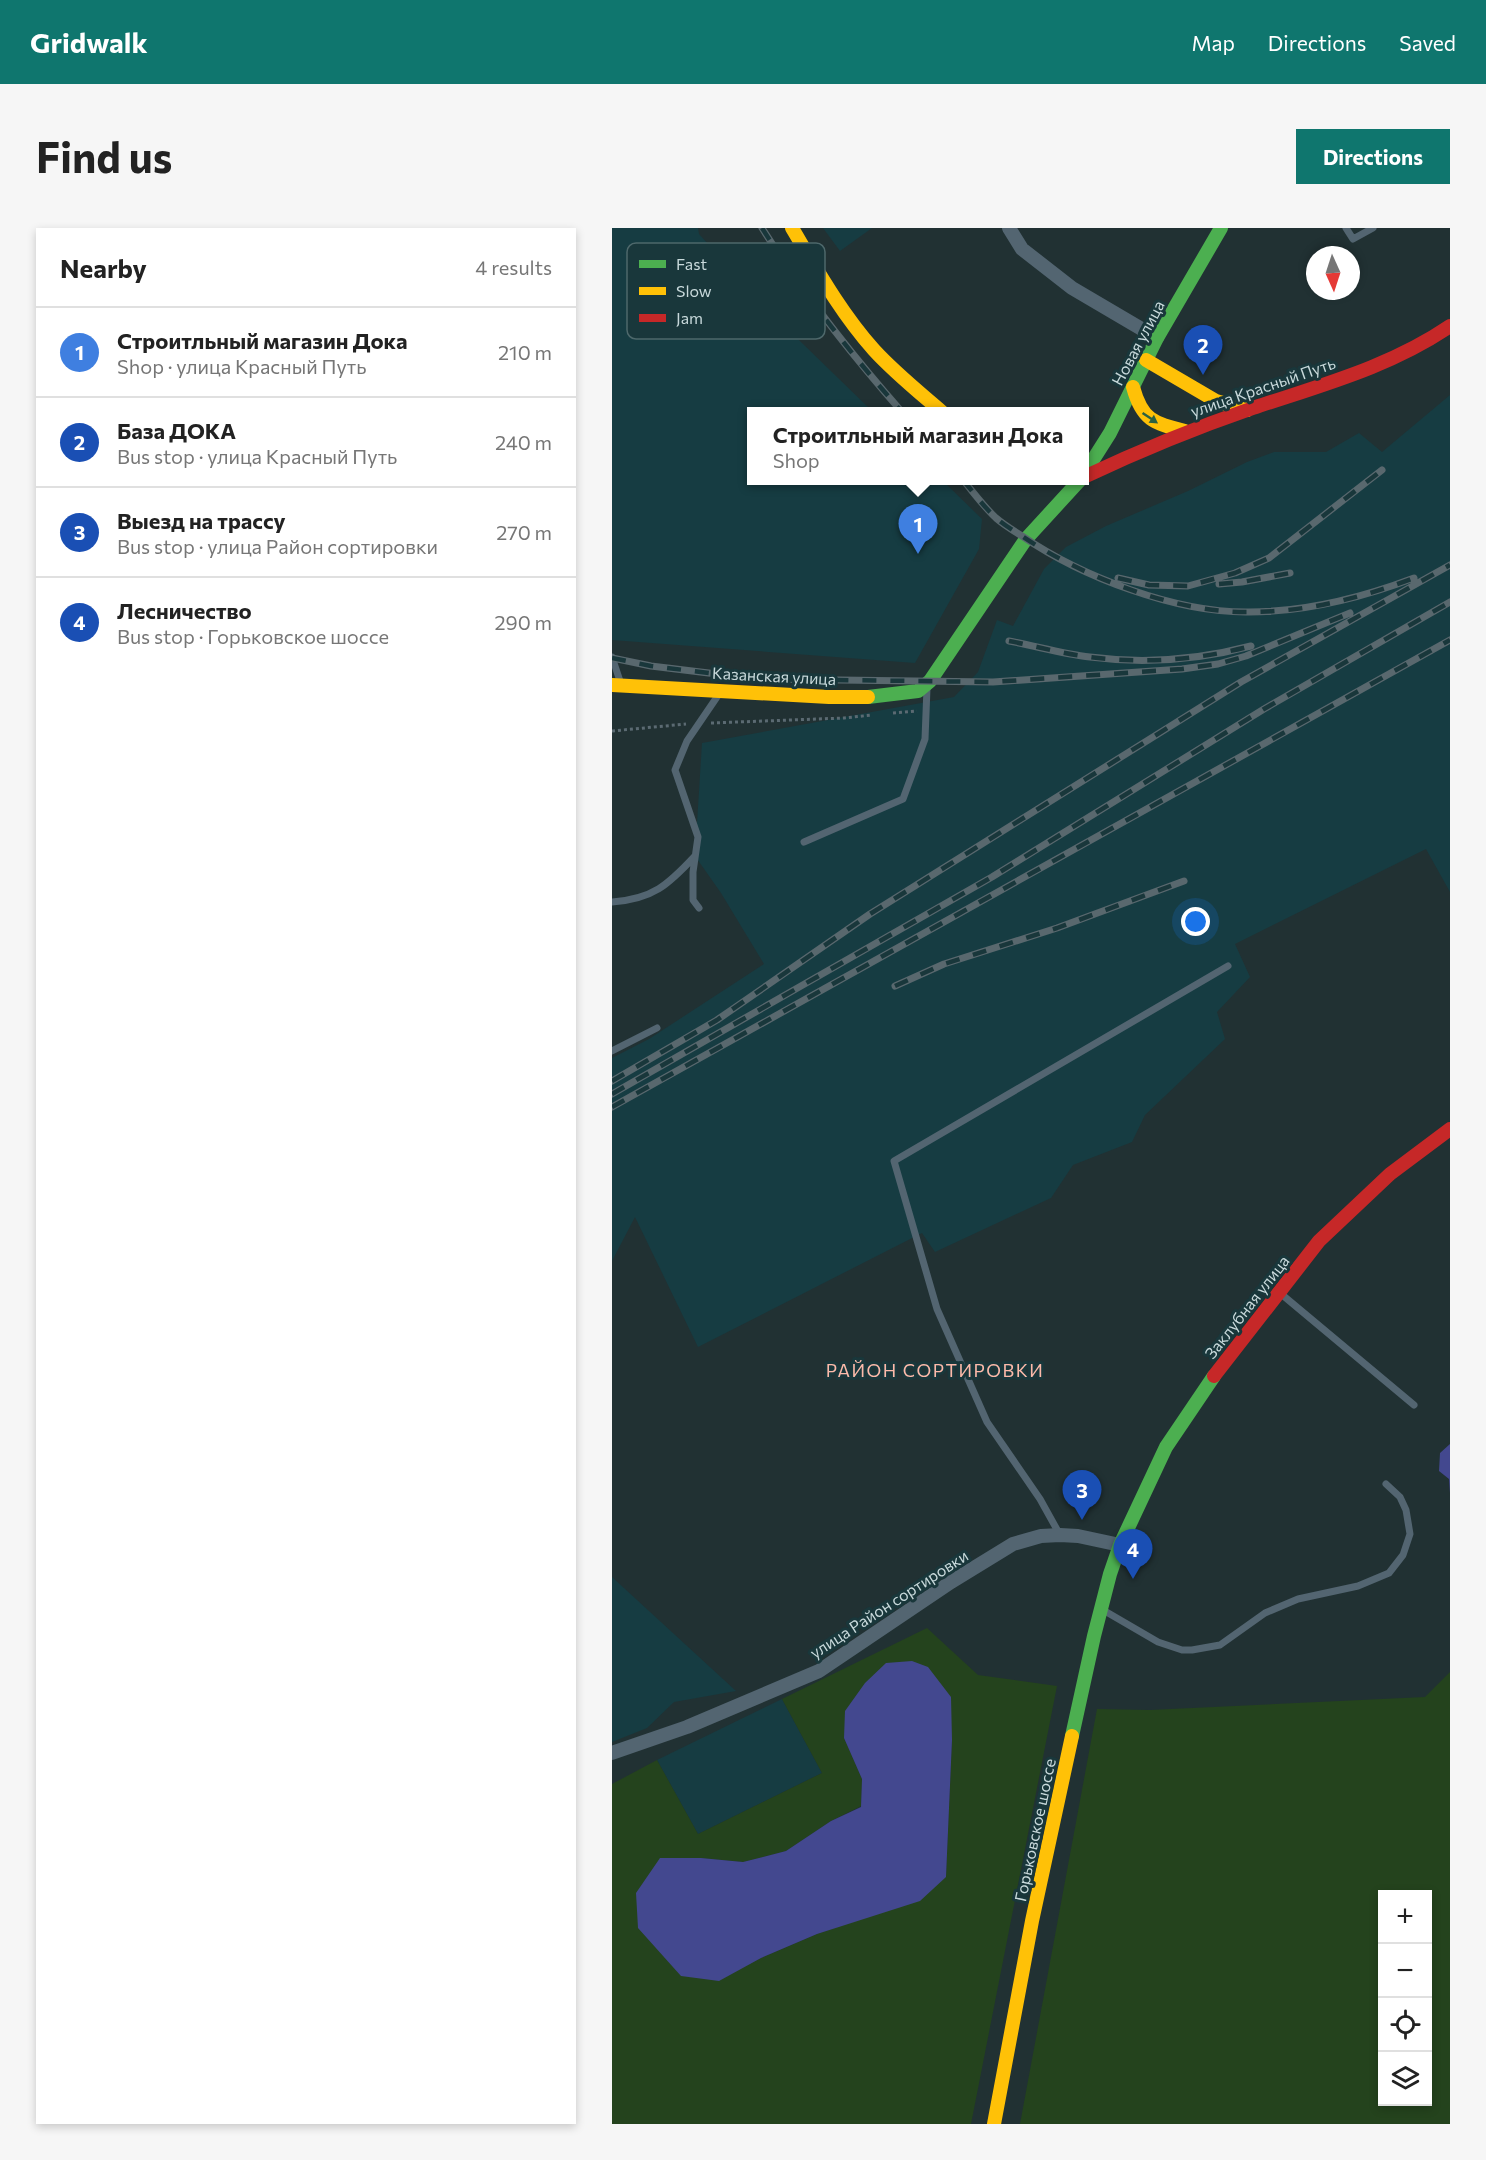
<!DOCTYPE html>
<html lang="en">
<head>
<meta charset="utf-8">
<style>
  body { margin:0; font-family:Commissioner,sans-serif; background:#f6f6f6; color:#222 }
  .controls { position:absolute; right:18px; bottom:18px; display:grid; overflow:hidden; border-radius:0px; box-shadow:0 3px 9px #0003 }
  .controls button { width:54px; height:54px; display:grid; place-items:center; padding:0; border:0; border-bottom:2px solid #e0e0e0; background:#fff; color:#222; font:30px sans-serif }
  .compass { position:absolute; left:694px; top:18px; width:54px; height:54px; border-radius:50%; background:#fff; box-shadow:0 3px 9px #0003; rotate:177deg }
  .you { position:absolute; left:584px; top:694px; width:21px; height:21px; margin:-15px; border:4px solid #fff; border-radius:50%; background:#1a73e8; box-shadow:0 0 0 9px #1a73e833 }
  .badge { display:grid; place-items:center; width:39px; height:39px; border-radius:50%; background:#0f766e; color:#fff; font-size:20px; font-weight:700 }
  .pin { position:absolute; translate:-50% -50px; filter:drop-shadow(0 2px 3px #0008) }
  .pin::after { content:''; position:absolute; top:32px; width:21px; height:18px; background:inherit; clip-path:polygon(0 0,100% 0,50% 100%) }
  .popup { position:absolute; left:135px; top:179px; width:342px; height:78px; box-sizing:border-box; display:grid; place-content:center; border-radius:0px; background:#fff; filter:drop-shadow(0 2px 4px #0005); font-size:20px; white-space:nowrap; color:#767676 }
  .popup b { font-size:22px; color:#222 }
  .popup::after { content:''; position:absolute; left:50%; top:100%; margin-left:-12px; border:12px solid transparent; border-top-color:#fff }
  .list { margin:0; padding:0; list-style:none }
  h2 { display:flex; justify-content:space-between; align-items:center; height:78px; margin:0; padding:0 24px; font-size:26px }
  h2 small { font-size:20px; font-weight:400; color:#767676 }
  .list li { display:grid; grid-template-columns:39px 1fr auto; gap:18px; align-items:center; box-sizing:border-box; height:90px; padding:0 24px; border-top:2px solid #e0e0e0 }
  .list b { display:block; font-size:22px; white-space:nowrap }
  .list p { margin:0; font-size:20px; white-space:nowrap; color:#767676 }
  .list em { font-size:20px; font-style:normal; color:#767676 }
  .icon { flex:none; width:33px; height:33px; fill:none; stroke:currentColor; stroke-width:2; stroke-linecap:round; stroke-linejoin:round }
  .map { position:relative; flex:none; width:838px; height:1896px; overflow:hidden; border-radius:0px }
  header { display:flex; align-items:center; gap:36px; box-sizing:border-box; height:84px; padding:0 30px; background:#0f766e; color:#fff }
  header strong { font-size:28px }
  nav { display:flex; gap:33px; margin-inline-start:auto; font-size:21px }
  .intro { display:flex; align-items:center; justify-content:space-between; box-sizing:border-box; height:144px; padding:0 36px }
  h1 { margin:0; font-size:42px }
  .button { padding:15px 27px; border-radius:0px; background:#0f766e; color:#fff; font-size:21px; font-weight:700 }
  main { display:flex; gap:36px; padding:0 36px }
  aside { flex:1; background:#fff; border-radius:0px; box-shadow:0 3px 9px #0003 }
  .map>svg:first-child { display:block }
  .built { fill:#163c42 }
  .green { fill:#24431d; fill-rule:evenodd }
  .water { fill:#43488f }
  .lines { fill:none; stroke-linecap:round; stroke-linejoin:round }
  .path { stroke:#5b6a72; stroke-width:3; stroke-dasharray:3 3; stroke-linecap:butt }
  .lane { stroke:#536571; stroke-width:7 }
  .street { stroke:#536571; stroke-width:14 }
  .fast { stroke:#4caf50; stroke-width:14 }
  .slow { stroke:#ffc107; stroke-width:14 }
  .jam { stroke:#c62828; stroke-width:14 }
  .rail-casing { stroke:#59686e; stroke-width:7 }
  .rail { stroke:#19373b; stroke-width:4.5; stroke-dasharray:14; stroke-linecap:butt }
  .oneway { fill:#2b6142 }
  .labels { text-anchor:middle; stroke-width:6; stroke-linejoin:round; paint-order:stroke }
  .street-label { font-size:16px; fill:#c8d9db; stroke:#19373b }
  .neighbourhood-label { font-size:18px; letter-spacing:1.5px; fill:#fcbaaa; stroke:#19373b }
  .key { fill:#19373b; stroke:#4e686b; stroke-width:1.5 }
  .key-label { font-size:16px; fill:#c8d9db }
</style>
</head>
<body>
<header>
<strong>Gridwalk</strong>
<nav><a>Map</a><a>Directions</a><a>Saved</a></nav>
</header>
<div class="intro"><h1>Find us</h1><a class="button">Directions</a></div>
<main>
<aside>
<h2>Nearby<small>4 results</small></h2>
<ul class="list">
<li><span class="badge" style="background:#3f7fe0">1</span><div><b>Строитльный магазин Дока</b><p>Shop · улица Красный Путь</p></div><em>210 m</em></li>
<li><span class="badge" style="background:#1a4fb4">2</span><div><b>База ДОКА</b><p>Bus stop · улица Красный Путь</p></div><em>240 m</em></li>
<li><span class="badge" style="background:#1a4fb4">3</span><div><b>Выезд на трассу</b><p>Bus stop · улица Район сортировки</p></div><em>270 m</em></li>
<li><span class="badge" style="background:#1a4fb4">4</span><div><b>Лесничество</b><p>Bus stop · Горьковское шоссе</p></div><em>290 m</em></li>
</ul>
</aside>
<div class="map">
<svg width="838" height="1896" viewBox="0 0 838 1896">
  <rect width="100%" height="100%" fill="#213133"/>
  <path class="built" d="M0,0h86l1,6 68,75 105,102 -120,1v68l191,1 39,38 -3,30 -64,114 -303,-23z
    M211,0h49l-32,23z
    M838,167v497l-24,-43 -191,95 15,33 -33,35 8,27 -80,76 -13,27 -59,23 -22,33 -116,54 -13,-19 -224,114 -63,-130 -23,44v-203l37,-19 115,-75 -43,-71 -26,-37 7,-113 252,-46 24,-25 19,-52 16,6 31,-57 22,-22 40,-21 82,-35 59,-29 27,-10h52l33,-19 23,19z
    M0,1349l124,114 -62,11 -27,26 -35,14z
    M170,1471l40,74 -124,61 -41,-74z"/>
  <path class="green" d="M315,1400l51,47 79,11 -86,438h-359v-340l45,-24 41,74 124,-61 -40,-74zM232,1510l108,2 -6,137 -83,41 -46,16 -56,24 -42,22 -59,-122h41l42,4 43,-11 45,-30 30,-15 1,-27z
    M838,1444v452h-430l77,-415 53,1 275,-13zM816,1666v208h-46v-208z"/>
  <path class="water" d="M838,1216v49l-1,-14 -10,-8 1,-18z
    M300,1433l16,6 23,30 1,43 -6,137 -26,24 -103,33 -56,24 -42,23 -38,-5 -43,-48 -2,-35 24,-35h41l42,4 43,-11 45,-30 30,-14 1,-28 -18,-41 1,-27 20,-28 21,-20z"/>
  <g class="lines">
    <path class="path" d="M281,485l24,-2
      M99,495l133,-5 28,-3
      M0,503l74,-7"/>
    <path class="lane" d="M734,0l7,11 20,-11
      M0,429l9,27
      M192,614l99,-43 22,-60 2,-51
      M0,674c41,-3 56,-17 83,-46
      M87,680l-6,-8v-28l5,-35 -23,-67 12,-29 32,-47
      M0,823l45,-23
      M668,1065l134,112
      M448,1307l-20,-36 -53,-77 -50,-113 -43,-148 334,-195
      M491,1382l55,32 24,8h10l28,-5 45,-32 33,-14 60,-13 31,-13 14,-18 7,-21 -4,-24 -6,-13 -14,-13"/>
    <path class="street" d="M397,0l13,21 50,39 85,50
      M0,1525l75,-26 132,-56 132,-89 62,-38 28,-8 19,-1 18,1 42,9"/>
    <path class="fast" d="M472,246l26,-41 47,-95 64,-110
      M256,469l50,-6 12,-10 96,-142 54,-59
      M460,1508l22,-100 16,-62 10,-29 46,-98 48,-71"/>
    <path class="slow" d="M180,0c25,42 49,85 82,122 21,23 45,42 68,62
      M534,132l70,41 31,9
      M521,159c9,33 20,36 52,44
      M0,457l217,12h39
      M382,1896l38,-203 40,-185"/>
    <path class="jam" d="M472,249c55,-26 111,-49 169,-69 68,-23 137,-41 197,-82
      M602,1148l105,-135 71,-67 60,-45"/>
    <defs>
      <path id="rail" d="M150,0c41,65 89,126 140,184
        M351,252c11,13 21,27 33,38 8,7 18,13 26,18 60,41 154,77 227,76 58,0 112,-14 165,-34
        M506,350l31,7 39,1 47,-13 34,-15 113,-88
        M607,356l23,-2 48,-9
        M397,413c27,5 54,13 81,16 54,7 108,3 161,-11
        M0,430l39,8 107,13 235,3 189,-13 36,-5 28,-8 104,-43
        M283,758l49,-22 113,-36 127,-47
        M0,853l105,-61 153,-106 371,-232 209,-117
        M0,866l380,-217 272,-168 186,-107
        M0,879l838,-467"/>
    </defs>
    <use href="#rail" class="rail-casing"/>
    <use href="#rail" class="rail"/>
  </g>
  <defs><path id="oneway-solid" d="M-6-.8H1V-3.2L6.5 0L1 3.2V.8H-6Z" transform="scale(1.5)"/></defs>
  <use class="oneway" href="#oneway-solid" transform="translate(538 190) rotate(34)"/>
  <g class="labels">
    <g class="street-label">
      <text transform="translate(526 115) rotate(-62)" y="6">Новая улица</text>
      <text transform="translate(651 159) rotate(-19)" y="6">улица Красный Путь</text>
      <text transform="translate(162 448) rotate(3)" y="6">Казанская улица</text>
      <text transform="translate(635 1079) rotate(-52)" y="6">Заклубная улица</text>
      <text transform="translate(277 1376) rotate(-33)" y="6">улица Район сортировки</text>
      <text transform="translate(423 1602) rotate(-78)" y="6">Горьковское шоссе</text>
    </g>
    <g class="neighbourhood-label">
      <text x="323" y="1149">РАЙОН СОРТИРОВКИ</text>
    </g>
  </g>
  <rect x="15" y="15" width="198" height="96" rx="9" class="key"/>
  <rect x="27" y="32" width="27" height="8" fill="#4caf50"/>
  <rect x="27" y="59" width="27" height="8" fill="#ffc107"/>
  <rect x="27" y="86" width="27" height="8" fill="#c62828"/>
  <g class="key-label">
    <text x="64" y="42">Fast</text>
    <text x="64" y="69">Slow</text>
    <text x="64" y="96">Jam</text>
  </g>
</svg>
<div class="controls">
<button>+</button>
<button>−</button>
<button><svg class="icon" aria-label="locate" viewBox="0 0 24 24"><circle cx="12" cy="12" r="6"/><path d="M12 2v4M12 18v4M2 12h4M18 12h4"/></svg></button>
<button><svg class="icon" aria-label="layers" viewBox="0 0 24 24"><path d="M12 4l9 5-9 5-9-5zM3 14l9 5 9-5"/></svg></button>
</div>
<svg class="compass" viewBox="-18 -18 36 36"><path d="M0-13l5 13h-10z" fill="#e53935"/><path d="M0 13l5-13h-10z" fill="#767676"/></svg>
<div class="you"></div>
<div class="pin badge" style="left:306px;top:326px;background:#3f7fe0">1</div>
<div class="popup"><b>Строитльный магазин Дока</b>Shop</div>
<div class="pin badge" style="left:591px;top:147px;background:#1a4fb4">2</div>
<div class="pin badge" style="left:470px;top:1292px;background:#1a4fb4">3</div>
<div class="pin badge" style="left:521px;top:1351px;background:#1a4fb4">4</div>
</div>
</main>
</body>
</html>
